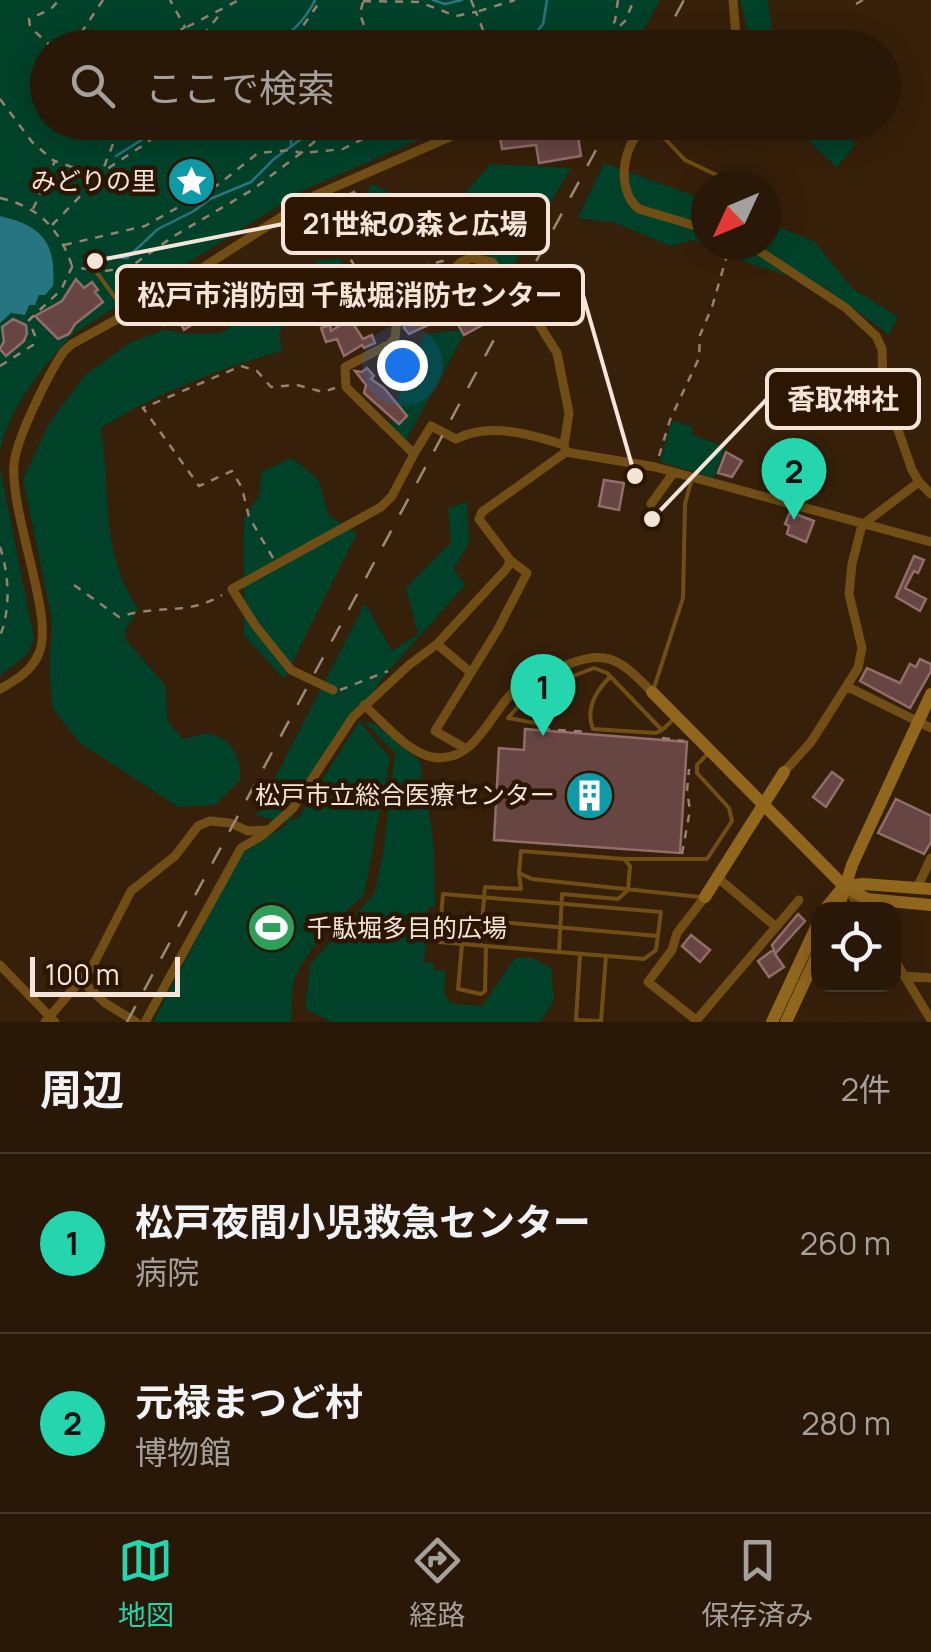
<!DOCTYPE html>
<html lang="ja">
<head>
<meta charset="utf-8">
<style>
  body { margin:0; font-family:Manrope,"Noto Sans JP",sans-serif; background:#312112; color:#f1f3f6 }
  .controls { position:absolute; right:30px; bottom:30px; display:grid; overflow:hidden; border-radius:20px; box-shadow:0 5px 25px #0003 }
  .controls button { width:90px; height:90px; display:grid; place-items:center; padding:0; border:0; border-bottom:2px solid #453729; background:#291808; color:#f1f3f6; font:50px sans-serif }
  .compass { position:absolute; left:691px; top:170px; width:90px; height:90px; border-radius:50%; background:#291808; box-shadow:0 5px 25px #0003; rotate:226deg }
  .scale { position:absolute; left:30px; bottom:25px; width:150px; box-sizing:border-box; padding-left:10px; border:5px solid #f5e5d9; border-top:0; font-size:28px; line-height:35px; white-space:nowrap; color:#f5e5d9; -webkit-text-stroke:8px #2c1602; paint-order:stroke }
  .you { position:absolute; left:402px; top:365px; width:35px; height:35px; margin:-25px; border:8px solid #fff; border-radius:50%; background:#1a73e8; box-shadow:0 0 0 15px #1a73e833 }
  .badge { display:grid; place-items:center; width:65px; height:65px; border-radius:50%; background:#25d5ae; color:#111; font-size:32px; font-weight:700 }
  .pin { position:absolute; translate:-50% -82px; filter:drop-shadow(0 2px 5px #0008) }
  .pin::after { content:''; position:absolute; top:52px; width:35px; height:30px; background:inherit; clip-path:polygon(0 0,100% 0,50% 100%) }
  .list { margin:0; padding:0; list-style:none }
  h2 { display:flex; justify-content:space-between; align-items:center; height:130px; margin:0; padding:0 40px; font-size:42px }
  h2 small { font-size:32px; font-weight:400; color:#a5a09c }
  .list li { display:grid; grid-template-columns:65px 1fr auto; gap:30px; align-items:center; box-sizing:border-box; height:180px; padding:0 40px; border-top:2px solid #453729 }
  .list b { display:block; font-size:38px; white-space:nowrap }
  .list p { margin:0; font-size:32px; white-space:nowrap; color:#a5a09c }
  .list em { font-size:32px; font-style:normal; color:#a5a09c }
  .icon { flex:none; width:55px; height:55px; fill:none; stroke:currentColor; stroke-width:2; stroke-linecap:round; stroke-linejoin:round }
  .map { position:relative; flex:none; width:931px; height:1022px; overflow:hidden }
  .search { position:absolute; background:#291808; box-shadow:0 5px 25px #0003; left:30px; right:30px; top:30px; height:110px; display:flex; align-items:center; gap:25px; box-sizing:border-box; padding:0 35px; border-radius:55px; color:#a5a09c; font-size:38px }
  .sheet { height:490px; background:#291808 }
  nav { display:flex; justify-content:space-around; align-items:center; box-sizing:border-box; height:140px; border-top:2px solid #453729; background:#291808; font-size:28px; color:#a5a09c }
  nav a { display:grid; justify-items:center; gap:5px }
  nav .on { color:#25d5ae }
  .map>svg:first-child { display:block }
  .green { fill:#004129 }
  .water { fill:#277581 }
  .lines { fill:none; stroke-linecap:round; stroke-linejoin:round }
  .stream { stroke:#277581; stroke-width:2.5 }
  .building { fill:#674542; stroke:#926d69; stroke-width:2.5 }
  .path { stroke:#968271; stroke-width:2.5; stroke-dasharray:8 8; stroke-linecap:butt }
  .lane { stroke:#704e15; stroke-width:4 }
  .street { stroke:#704e15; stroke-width:9 }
  .secondary { stroke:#91671e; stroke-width:12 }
  .rail { stroke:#9c8978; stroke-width:2.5; stroke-dasharray:18 18; stroke-linecap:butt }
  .labels { text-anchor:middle; stroke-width:9; stroke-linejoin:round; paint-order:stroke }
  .poi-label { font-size:25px; fill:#f5e5d9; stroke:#2c1602; text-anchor:end }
  .leader { fill:none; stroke:#f5e5d9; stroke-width:4 }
  .callout-dot { fill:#f5e5d9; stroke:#2c1602; stroke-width:4 }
  .callout { fill:#2c1602; stroke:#f5e5d9; stroke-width:4 }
  .callout-label { font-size:28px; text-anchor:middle; font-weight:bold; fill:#f5e5d9 }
</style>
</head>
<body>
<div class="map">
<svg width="931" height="1022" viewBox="0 0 931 1022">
  <rect width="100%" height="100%" fill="#37200a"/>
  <path class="green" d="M0,0h660l-26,47 -586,1v74l410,1 -152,66 -232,144c-30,32 -65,74 -74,119z
    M740,0h27l7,38 6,9h-33l1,-14z
    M790,123h46l19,21 -18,24z
    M604,163l102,37v45h60v-23l48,19 38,47 46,29 -9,18 -65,-48 -81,-26 -50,-21 -23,6 -54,-23 -38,-5z
    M491,164l80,4 -61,103 -43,-32 -31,-13v21l-16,7 -37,-36 -32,8 21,-42 19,9 66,8z
    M339,258l23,28 -14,23 -58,8 -11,16 3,18c-63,18 -125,42 -181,77 10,66 -2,121 37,181l-13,22 1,9 40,46 1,34 16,19c7,-1 17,-5 24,-5 25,2 35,25 33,46l-25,25 -37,2 -98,-64 -27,-34 -4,-37 3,-52 -29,-141 26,-56 36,-48 46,-33 33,-12 26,4 31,-1 68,-45 17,-1 9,-26z
    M467,329l-61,111 -15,-15 18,-64 17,-27z
    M672,420l21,7 -1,7 33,13 -11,31 -54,-16z
    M292,458l26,21 11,37 28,17 -73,146 -40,-44v-116l16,-26 1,-21z
    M0,467l34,172 -6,15 -28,22z
    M467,502l2,40 -15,27 11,16 -80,90 -96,147 10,-5 60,-96 31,37 -26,137 -41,37 -23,35 -7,15 -2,40h-138l88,-168 47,-30 -32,-9 109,-212 27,48 26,-17 -12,-46 45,-46 -3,-34z
    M363,721l12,3 46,38c-1,21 8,42 10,63 4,27 3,54 4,81l-7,1 -4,55 10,1v7l12,1 -2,21 6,11 32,3 33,-48h18l18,10 3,33 -14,21h-208l-27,-13 5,-45 64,-70 9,-40 12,-101z"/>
  <path class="water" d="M0,216c43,10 56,27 53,70l-8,9h-6l-4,10h-6l-4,10 -14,-2 -11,10z"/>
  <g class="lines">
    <path class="stream" d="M433,0l12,4 17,-4
      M264,48c23,-10 40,-25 51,-48
      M524,48l19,-24 4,-24
      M291,122v23
      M116,156l27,-17 17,-17
      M108,257l19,1 31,-29 36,-18 16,-12 41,-17 23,-23 50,-37"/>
  </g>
  <path class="building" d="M536,122h32l3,15 7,-1 3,20 -42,7 -3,-18 -34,4 -4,-23 12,-1 1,5 10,-1 1,3 15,-2z
    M354,192l8,14 -29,15 -8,-14z
    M210,273l8,13 -20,14 10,14 -24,16 -6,-12 -14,7 -7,-13z
    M76,279l8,9 8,-6 6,8 -3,2 8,10 -28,22 -6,10 -11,5 -23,-23 27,-15z
    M452,289l14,31 14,-8 6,11 -22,12 -12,-21 -43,20 -5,-6 1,-6 10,-11z
    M13,319l13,6 1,8 -3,8 -18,15 -6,-7 4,-8 -2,-14z
    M350,319l13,20 9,-4 3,8 -11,5 -2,-3 -18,11 -7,-17 -11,3 -5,-14 9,-3 1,6z
    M367,368l7,8 -3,3 13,9 23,28 -8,8 -35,-31 2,-8 -11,-14 7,1z
    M726,452l16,9 -10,16 -14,-4z
    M604,480l20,3 -5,27 -20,-4z
    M790,512l24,9 -8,21 -19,-8 2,-8 -4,-2z
    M914,556l10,4 -6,13 -4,-2 -9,17 21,11 -6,12 -24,-14z
    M920,659l11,5v7l-21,37 -50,-27 7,-13 33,15 10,-19 6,3z
    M525,729l162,13 -7,111 -186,-13 5,-92 25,2z
    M832,772l11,8 -17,27 -13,-10z
    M896,799l35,17v26l-7,12 -46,-21z
    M798,914l7,7 -30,33 9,13 -15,10 -11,-16 15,-11 2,3 -3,-8z
    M691,935l19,15 -10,12 -18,-16z"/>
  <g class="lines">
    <path class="path" d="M471,0l5,12 39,-12
      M618,0l-3,21 -16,25 26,-25 9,-21
      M363,1l56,1 37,14 20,-4 14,36
      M363,2l-3,12 12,34
      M856,4l7,-4
      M187,27l52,-27
      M53,48l-23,-21 -1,-8 22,-10 8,-9
      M60,48l20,-6 -3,-3 26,-39
      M154,48l31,-21 -15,-27
      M193,48l27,-34
      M282,48l9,-5 30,-43
      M0,99l32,43 22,19
      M0,198c39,9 59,30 72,68
      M319,204l35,61 29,36 16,1
      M33,209l22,-48 45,16 13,-33 22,-22
      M52,225l55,-56 41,-27 20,-20
      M64,245l81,-19 74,-42 39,-31 32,-3 11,3 37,-31
      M105,271l25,-4 44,-31 78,-46 49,-37 42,-4 53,-27
      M405,271l45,-12
      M0,366l33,-21 2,-9 -6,-16 32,-30 11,-23 15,2
      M659,456l11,-36 29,-62 1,-23 12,-28 18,-62
      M0,547c9,27 11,62 0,89
      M273,558l-24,-41 -7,-29 -10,-17 -33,15 -56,-78 98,-42 16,5 14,16 26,-2 26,7 12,-4
      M74,585l45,32c38,-13 68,-1 103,-22
      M340,690l48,-19
      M542,729l47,3
      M662,738l22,3
      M682,854l8,-44 -3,-19 2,-22"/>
    <path class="lane" d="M650,123l35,37 40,19
      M95,270l32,44
      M610,677c-14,14 -25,32 -17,52l63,4 6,-3
      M654,688l29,-90 2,-94 7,-26
      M536,723l-28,-5 22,-25 64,-25 13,5 55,57 11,-10
      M624,859h83l25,-38 -3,-13 -32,-35v-8l12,-13
      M441,917l2,-23 218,18 -5,38 -12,9 -85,-7c1,-20 2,-39 3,-58l56,5 10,-9 2,-24 -6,-7 -103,-8 -2,22 13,6 168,18
      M462,944l-4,45 23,5 4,-3 1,-45
      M480,945l5,-58 36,2 -2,-16
      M559,952l-120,-10 2,-25 217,19
      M580,955l-4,65 25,1 5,-65"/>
    <path class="street" d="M733,0l4,48
      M650,122c-26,16 -37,66 -11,87l67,20
      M750,245l96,63 30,28 6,13 1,38 29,83 7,12 -57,43 -10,39 -3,30 13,54 -4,20 -47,74 -27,30
      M564,445c-34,-11 -75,-23 -108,-6l-25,-13 -17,28 -68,-67 -1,-20 45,-23 5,-6 2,-20 13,-13 22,-13 29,-30 10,-4 21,4 36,45 29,46 12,60 -5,32 2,7
      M919,482l12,12
      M651,504l23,-32
      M437,644l33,28
      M848,687l83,41
      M0,689c16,-9 32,-18 39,-36 16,-35 -29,-138 -25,-189 2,-25 35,-91 50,-113l8,-7 82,-45 160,-103 170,-74
      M333,690l-42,-20 -36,-45 -23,-36 149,-82 11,-11 22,-42
      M364,705c19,17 43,47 68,52 44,8 58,-46 85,-69 12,-9 29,-14 42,-20 47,-20 59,-11 93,24
      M466,749l-31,-18 63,-102 29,-56 -17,-13
      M718,878l58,49
      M917,888l14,-30
      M849,892l13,17
      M894,959l37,61
      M0,965l55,57
      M905,976l26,2
      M82,981l23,22 31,19
      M696,1020l-48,-38 24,-32 5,-17 28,-36
      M45,1022l47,-55 39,-76 44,-35 23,-30 12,-5 20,2 18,8 18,-1
      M145,1022l96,-174 22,-13 30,-27 60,-91 56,-52 28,-21 70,-76 3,-8 -31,-41 3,-7 84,-60 89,15 276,75
      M695,1022l104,-122"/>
    <path class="secondary" d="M652,692l192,194 23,13 64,6
      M705,897l79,-125
      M825,909l19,-23 19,-2 68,5
      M838,909l14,-44 79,-171
      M772,1022l46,-99
      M786,1022l32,-69"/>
    <path class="rail" d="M658,48l26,-48
      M127,1022l484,-900"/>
  </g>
  <defs>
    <symbol id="sight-disc" viewBox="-11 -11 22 22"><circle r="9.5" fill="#0f9aa8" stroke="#2c1602"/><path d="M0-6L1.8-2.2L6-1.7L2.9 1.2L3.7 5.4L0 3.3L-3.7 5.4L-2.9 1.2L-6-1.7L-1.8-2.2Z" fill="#fff"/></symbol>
    <symbol id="building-disc" viewBox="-11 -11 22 22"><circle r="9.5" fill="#0f9aa8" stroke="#2c1602"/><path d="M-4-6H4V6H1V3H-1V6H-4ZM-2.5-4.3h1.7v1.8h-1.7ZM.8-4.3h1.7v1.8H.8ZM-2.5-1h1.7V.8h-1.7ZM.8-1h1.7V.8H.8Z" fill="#fff"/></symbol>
    <symbol id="stadium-disc" viewBox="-11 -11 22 22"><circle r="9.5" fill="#2e9e5b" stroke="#2c1602"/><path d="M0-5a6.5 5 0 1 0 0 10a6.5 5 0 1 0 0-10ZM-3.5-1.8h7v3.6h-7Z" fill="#fff"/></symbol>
  </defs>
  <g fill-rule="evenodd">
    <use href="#sight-disc" x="164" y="154" width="55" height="55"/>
    <use href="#building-disc" x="562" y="768" width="55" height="55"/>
    <use href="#stadium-disc" x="244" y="900" width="55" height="55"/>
  </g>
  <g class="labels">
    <g class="poi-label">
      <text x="156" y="190">みどりの里</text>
      <text x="555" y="804">松戸市立総合医療センター</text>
      <text x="307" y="937" text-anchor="start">千駄堀多目的広場</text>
    </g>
  </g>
  <path class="leader" d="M95 261L283 224M635 476L583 295M652 519L767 399"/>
  <g class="callout-dot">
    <circle cx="95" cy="261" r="10"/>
    <circle cx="635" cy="476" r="10"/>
    <circle cx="652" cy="519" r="10"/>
  </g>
  <g class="callout">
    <rect x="283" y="195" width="265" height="58" rx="10"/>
    <rect x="117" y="266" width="466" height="58" rx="10"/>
    <rect x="767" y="370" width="152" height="58" rx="10"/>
  </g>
  <g class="callout-label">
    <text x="415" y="234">21世紀の森と広場</text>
    <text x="350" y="305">松戸市消防団 千駄堀消防センター</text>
    <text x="843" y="409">香取神社</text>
  </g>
</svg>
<div class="controls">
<button><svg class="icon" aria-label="locate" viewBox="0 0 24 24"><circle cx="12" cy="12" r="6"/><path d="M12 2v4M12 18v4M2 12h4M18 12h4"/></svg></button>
</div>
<svg class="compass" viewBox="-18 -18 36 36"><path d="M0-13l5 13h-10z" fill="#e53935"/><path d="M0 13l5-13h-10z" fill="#a5a09c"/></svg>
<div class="scale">100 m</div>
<div class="you"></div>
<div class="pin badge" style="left:543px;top:736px">1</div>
<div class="pin badge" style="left:794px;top:520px">2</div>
<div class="search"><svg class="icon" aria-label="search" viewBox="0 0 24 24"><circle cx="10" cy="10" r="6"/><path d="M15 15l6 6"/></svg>ここで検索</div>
</div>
<section class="sheet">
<h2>周辺<small>2件</small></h2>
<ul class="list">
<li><span class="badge">1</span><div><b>松戸夜間小児救急センター</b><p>病院</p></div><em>260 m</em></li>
<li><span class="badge">2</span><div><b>元禄まつど村</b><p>博物館</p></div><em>280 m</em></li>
</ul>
</section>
<nav>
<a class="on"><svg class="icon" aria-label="map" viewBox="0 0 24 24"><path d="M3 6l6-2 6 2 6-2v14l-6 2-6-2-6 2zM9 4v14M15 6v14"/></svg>地図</a>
<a><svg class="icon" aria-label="directions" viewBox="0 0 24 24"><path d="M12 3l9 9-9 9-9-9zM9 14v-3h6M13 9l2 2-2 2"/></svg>経路</a>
<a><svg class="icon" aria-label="saved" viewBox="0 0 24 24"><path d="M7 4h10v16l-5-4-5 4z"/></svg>保存済み</a>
</nav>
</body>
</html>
